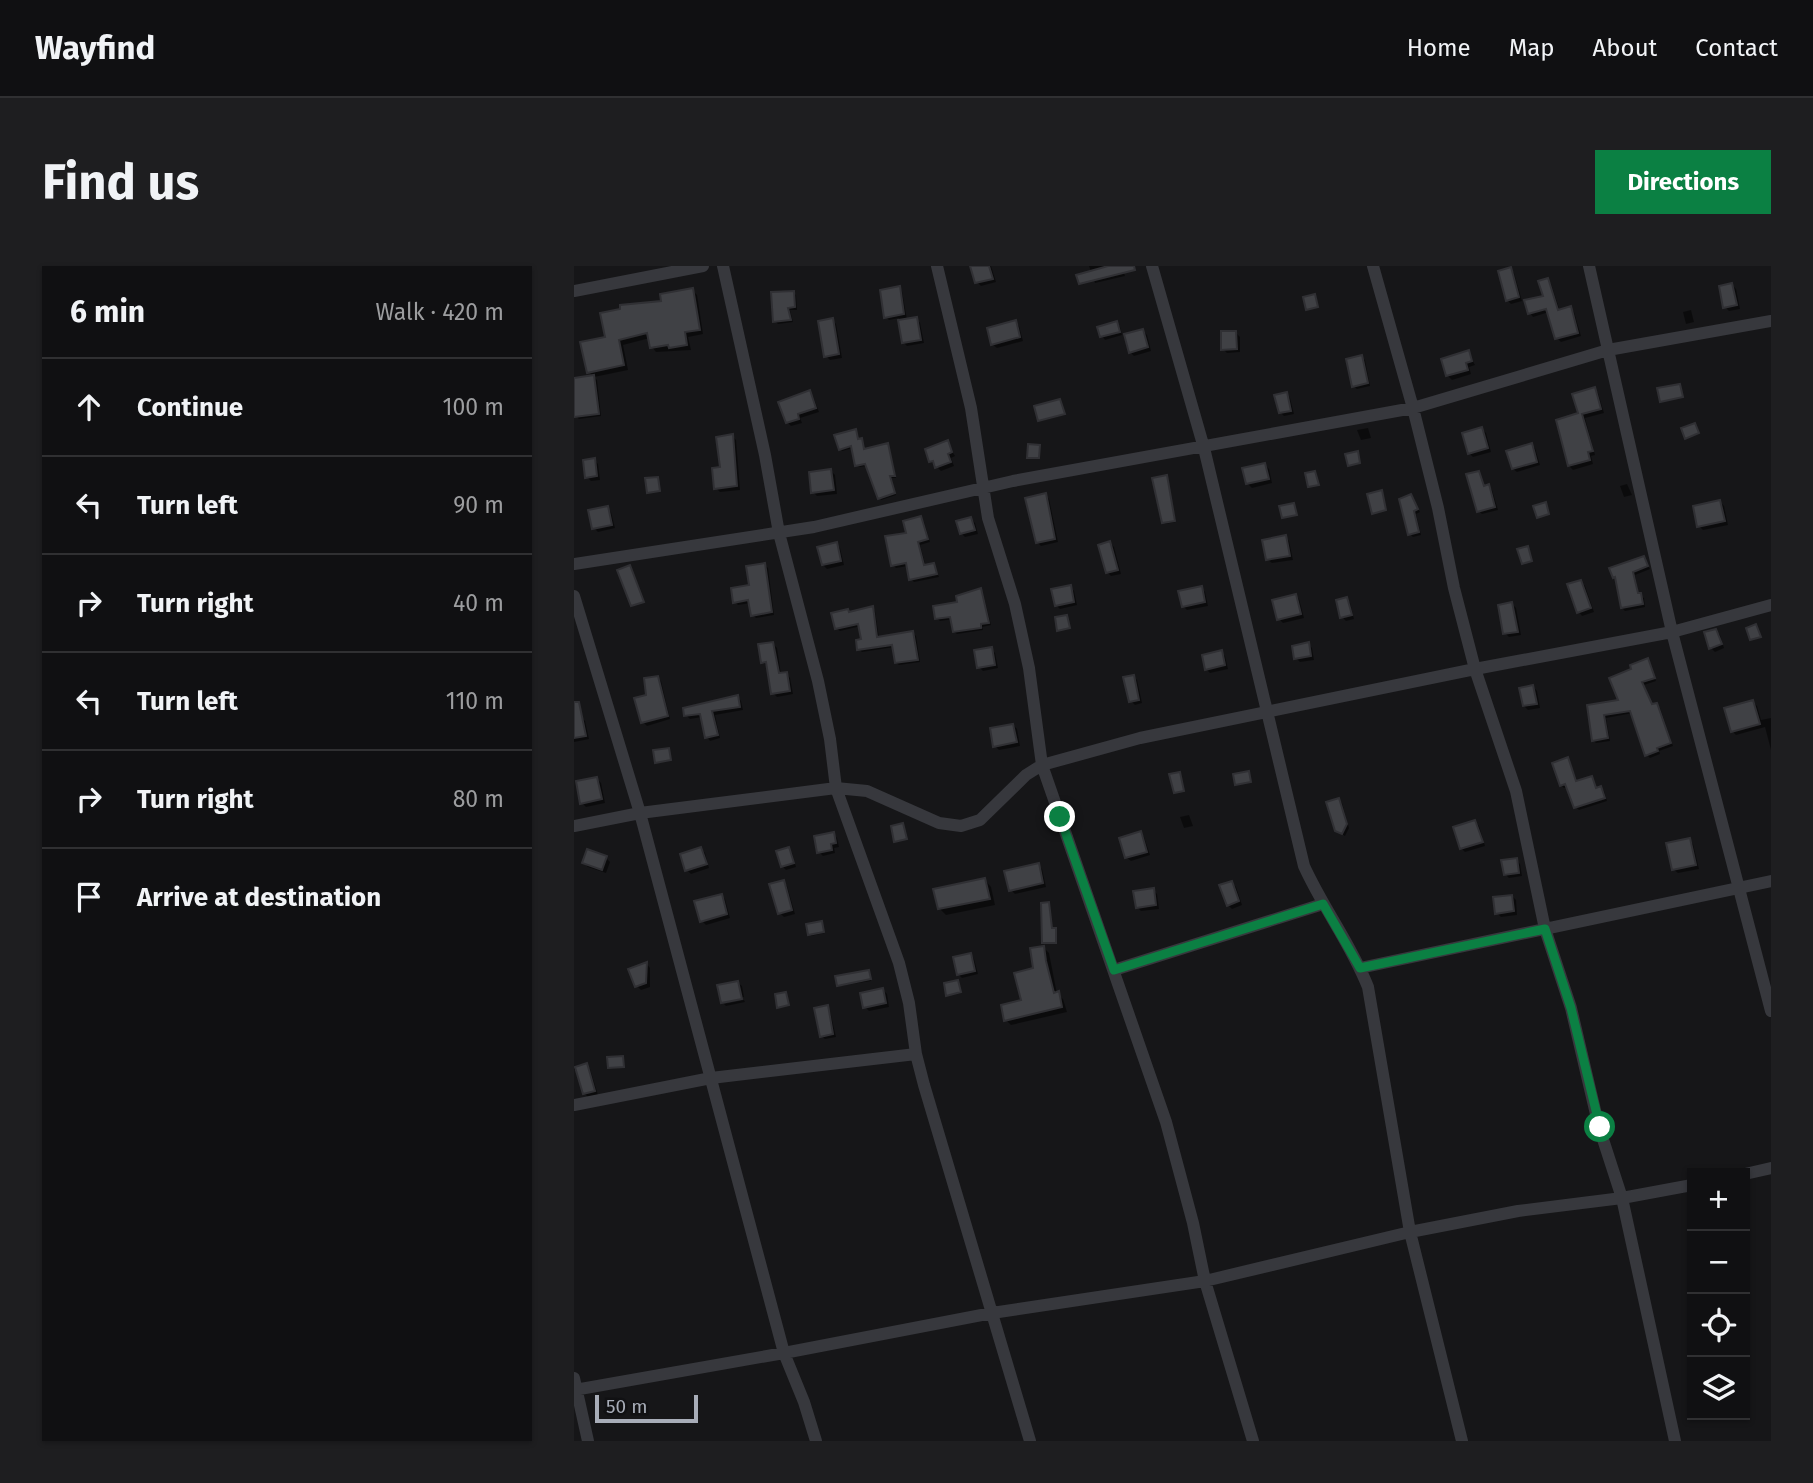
<!DOCTYPE html>
<html lang="en">
<head>
<meta charset="utf-8">
<style>
  body { margin:0; font-family:"Fira Sans",sans-serif; background:#1e1e20; color:#f1f3f6 }
  .controls { position:absolute; right:21px; bottom:21px; display:grid; overflow:hidden; border-radius:0px; box-shadow:0 2px 5px #0004 }
  .controls button { width:63px; height:63px; display:grid; place-items:center; padding:0; border:0; border-bottom:2px solid #303032; background:#101012; color:#f1f3f6; font:35px sans-serif }
  .scale { position:absolute; left:21px; bottom:18px; width:103px; box-sizing:border-box; padding-left:7px; border:4px solid #a8adb8; border-top:0; font-size:19px; line-height:24px; white-space:nowrap; color:#a8adb8; -webkit-text-stroke:5px #111113; paint-order:stroke }
  .stop { position:absolute; width:21px; height:21px; margin:-16px; border:5px solid #0b8043; border-radius:50%; background:#fff }
  .stop.end { background:#0b8043; border-color:#fff; box-shadow:0 2px 7px #0008 }
  .list { margin:0; padding:0; list-style:none }
  h2 { display:flex; justify-content:space-between; align-items:center; height:91px; margin:0; padding:0 28px; font-size:30px }
  h2 small { font-size:23px; font-weight:400; color:#9c9d9f }
  .list li { display:grid; grid-template-columns:46px 1fr auto; gap:21px; align-items:center; box-sizing:border-box; height:98px; padding:0 28px; border-top:2px solid #303032 }
  .list b { display:block; font-size:26px; white-space:nowrap }
  .list em { font-size:23px; font-style:normal; color:#9c9d9f }
  .icon { flex:none; width:38px; height:38px; fill:none; stroke:currentColor; stroke-width:2; stroke-linecap:round; stroke-linejoin:round }
  .map { position:relative; flex:none; width:1197px; height:1175px; overflow:hidden; border-radius:0px }
  header { display:flex; align-items:center; gap:42px; box-sizing:border-box; height:98px; padding:0 35px; background:#101012; border-bottom:2px solid #303032 }
  header strong { font-size:33px }
  nav { display:flex; gap:38px; margin-inline-start:auto; font-size:24px }
  .intro { display:flex; align-items:center; justify-content:space-between; box-sizing:border-box; height:168px; padding:0 42px }
  h1 { margin:0; font-size:49px }
  .button { padding:18px 32px; border-radius:0px; background:#0b8043; color:#fff; font-size:24px; font-weight:700 }
  main { display:flex; gap:42px; padding:0 42px }
  aside { flex:1; background:#101012; border-radius:0px; box-shadow:0 2px 5px #0004 }
  .map>svg:first-child { display:block }
  .shadow { fill:#0007 }
  .building { fill:#404145; stroke:#303034; stroke-width:2 }
  .lines { fill:none; stroke-linecap:round; stroke-linejoin:round }
  .minor { stroke:#37383d; stroke-width:12 }
  .route { stroke:#0b8043; stroke-width:9 }
</style>
</head>
<body>
<header>
<strong>Wayfind</strong>
<nav><a>Home</a><a>Map</a><a>About</a><a>Contact</a></nav>
</header>
<div class="intro"><h1>Find us</h1><a class="button">Directions</a></div>
<main>
<aside>
<h2>6 min<small>Walk · 420 m</small></h2>
<ul class="list">
<li><svg class="icon" aria-label="ahead" viewBox="0 0 24 24"><path d="M12 20V5M6 11l6-6 6 6"/></svg><div><b>Continue</b></div><em>100 m</em></li>
<li><svg class="icon" aria-label="left" viewBox="0 0 24 24"><path d="M17 20v-9H6M10 6l-5 5 5 5"/></svg><div><b>Turn left</b></div><em>90 m</em></li>
<li><svg class="icon" aria-label="right" viewBox="0 0 24 24"><path d="M7 20v-9h11M14 6l5 5-5 5"/></svg><div><b>Turn right</b></div><em>40 m</em></li>
<li><svg class="icon" aria-label="left" viewBox="0 0 24 24"><path d="M17 20v-9H6M10 6l-5 5 5 5"/></svg><div><b>Turn left</b></div><em>110 m</em></li>
<li><svg class="icon" aria-label="right" viewBox="0 0 24 24"><path d="M7 20v-9h11M14 6l5 5-5 5"/></svg><div><b>Turn right</b></div><em>80 m</em></li>
<li><svg class="icon" aria-label="arrive" viewBox="0 0 24 24"><path d="M6 21V4h12l-3 4 3 4H6"/></svg><div><b>Arrive at destination</b></div></li>
</ul>
</aside>
<div class="map">
<svg width="1197" height="1175" viewBox="0 0 1197 1175">
  <rect width="100%" height="100%" fill="#161618"/>
  <path class="shadow" d="M398,0h19l5,16 -15,4 -4,-4z
    M515,0h33l3,10 -30,7z
    M936,3l4,4 8,28 -11,3 -4,-4z
    M973,14l4,4 9,27 10,-3 4,4 7,24 -20,6 -4,-4 -8,-26 -16,5 -3,-4 15,-15z
    M1158,19l4,4 4,20 -11,2 -4,-4z
    M325,22l3,3 5,29 9,-1 4,4 4,20 -17,3 -4,-4 -4,-24 -10,2 -3,-3z
    M118,24l5,5 6,39 -15,3 3,13 -35,2 -4,-5 -2,-9 -27,7 5,25 -34,7 -5,-5 18,-34z
    M219,26l3,3 1,15h-7l3,12 -15,2 -3,-3z
    M1117,44l3,12 -8,2 -3,-12z
    M258,54l4,4 6,34 -12,2 -4,-4z
    M441,56l4,4 4,15 -26,7 -4,-3 -4,-16z
    M542,57l4,4 2,8 -17,5 -3,-4z
    M569,65l4,4 4,16 -17,5 -4,-4z
    M662,67l4,4v15l-13,1 -4,-4z
    M894,86l7,13 -6,2 2,7 -19,6 -4,-4z
    M787,91l4,3 5,26 -13,3 -4,-3z
    M20,111l3,3 4,36 -22,3 -3,-3z
    M1020,123l4,4 6,20 -19,5 10,37 -4,1 2,8 -20,6 -4,-4 11,-51z
    M235,126l4,4 6,16 -19,6 2,5 -11,3 -4,-4z
    M713,128l3,4 4,16 -10,2 -4,-4z
    M486,135l5,14 -24,6 -1,-1z
    M794,162l3,10 -10,2 -4,-10z
    M908,163l4,4 5,19 -18,5 -4,-4z
    M282,165l3,10 4,2 2,7 22,-5 2,2 7,31h-5l5,17 -15,5 -14,-34 -8,1 -3,-2 -3,-17 -11,3 -2,-2z
    M158,170l4,4 4,50 -20,2 -4,-4z
    M373,177l8,13 -4,2 3,8 -13,5 -10,-10z
    M957,179l4,3 5,17 -23,7 -4,-3z
    M20,194l4,4 2,16 -9,1 -4,-4z
    M691,199l4,4 3,14 -20,5 -4,-4z
    M257,205l4,4 2,19 -20,2 -4,-4z
    M905,207l6,14 4,-1 3,4 6,20 -16,4 -3,-3z
    M593,211l9,45 -11,2 -1,-1z
    M1053,218l5,11 -8,2 -4,-11z
    M471,229l4,4 9,43 -17,4 -4,-4z
    M837,230l9,16 -4,2 5,21 -8,2 -3,-3z
    M1146,236l4,4 4,19 -25,5 -4,-4z
    M33,242l4,4 4,16 -17,4 -4,-4z
    M347,252l3,4 6,20 -10,3 6,22 8,-2 5,12 -25,5 -3,-3 -3,-13 -12,2 -3,-3z
    M397,253l4,4 3,11 -13,3 -4,-4z
    M711,271l4,4 4,19 -21,3 -4,-3z
    M536,277l4,4 7,27 -10,2 -4,-4z
    M262,278l4,4 4,17 -17,4 -4,-4z
    M1070,292l6,11 -15,6 4,20 5,3 1,9 -20,4 -3,-3 -5,-28 -3,-3z
    M191,299l3,3 6,47 -18,3 -3,-3 -2,-12 -13,2 -3,-3 16,-16z
    M1007,316l4,4 9,26 -12,4 -3,-4z
    M496,321l4,4 3,14 -17,4 -4,-4z
    M627,322l4,4 3,14 -21,4 -4,-4z
    M407,324l2,3 8,32 -9,2 1,3 -26,4 -3,-2 -1,-13 -13,2 -3,-3z
    M721,329l4,4 5,19 -21,5 -4,-4z
    M772,333l4,4 4,16 -8,2 -4,-4z
    M938,338l4,4 5,27 -12,2 -4,-4z
    M299,342l2,3 4,27 34,-5 3,3 4,26 -21,3 -3,-2 -2,-16 -32,5 -3,-3 4,-8 -2,-15 -21,5 -3,-2 14,-15z
    M1142,365l4,4 4,13 -9,4 -4,-4z
    M199,378l4,4 4,27 6,-1 3,4 3,16 -16,3 -4,-4 -6,-27 -4,-4z
    M734,378l4,4 2,12 -14,2 -4,-4z
    M417,383l4,4 3,15 -15,3 -4,-4z
    M647,386l4,4 3,13 -18,4 -4,-4z
    M1074,394l8,21 -12,4 9,21 4,-1 3,3 13,38 -14,5 1,3 -10,4 -3,-3 -14,-42 -27,5 4,23 -14,2 -3,-3 -3,-19 30,-20 13,-31z
    M559,410l4,4 5,23 -7,2 -4,-4z
    M84,412l3,3 9,38 -23,7 -4,-4z
    M959,421l4,4 3,17 -12,2 -4,-4z
    M164,431l3,4 2,9 -28,5 5,23 -10,3 -3,-4 -5,-20 -12,2 -4,-4z
    M1179,436l4,4 4,14 10,-2v32l-6,-23 -29,8 -4,-4z
    M7,451l4,4 4,18 -15,3v-23z
    M439,459l4,4 3,17 -21,4 -4,-4z
    M994,493l10,23 13,-4 6,12 4,-2 3,3 3,10 -28,9 -3,-3 -8,-20 -4,1 -3,-3z
    M23,513l4,4 4,20 -19,4 -4,-4z
    M765,534l3,3 7,25 -4,8 -9,-6z
    M615,549l4,11 -9,2 -4,-11z
    M901,556l4,4 6,20 -20,6 -4,-4z
    M566,567l4,4 6,18 -19,6 -4,-3 -6,-19z
    M259,568l4,4 2,9 -5,1 1,5 -12,3 -4,-4z
    M1115,574l4,4 6,25 -21,4 -4,-3z
    M127,583l4,4 4,15 -18,6 -4,-4z
    M214,583l4,4 4,14 -10,3 -4,-4z
    M32,592l4,4 -4,11 -18,-6 -4,-4z
    M942,594l4,4 2,12 -13,2 -4,-4z
    M464,599l4,4 4,18 -31,7 -4,-4z
    M411,614l6,7 4,18 -49,10 -7,-7z
    M209,616l4,4 8,28 -11,3 -4,-4z
    M658,617l4,4 6,18 -10,4 -4,-4z
    M579,624l4,4 2,15 -18,2 -4,-4z
    M148,630l3,3 5,19 -24,7 -4,-4z
    M938,630l4,4 1,15 -16,2 -4,-4z
    M474,638l5,26 4,1v13l-13,-1z
    M248,657l3,10 -14,3 -1,-2z
    M470,682l5,5 8,41 6,5 4,13 -56,13 -5,-5 17,-19z
    M397,689l3,4 4,15 -16,4 -4,-4z
    M73,698l3,4v19l-9,3 -4,-4z
    M295,707l2,8 -32,5z
    M164,717l4,3 2,11 -21,4z
    M309,724l4,4 2,13 -20,4 -4,-4z
    M170,734l1,2 -19,4 -2,-2z
    M253,741l3,4 6,26 -11,2 -4,-3z
    M12,799l4,4 8,26 -10,2 -4,-4 -7,-23h-3v-4l1,3z"/>
  <path class="building" d="M396,0h19l4,13 -18,4z
    M534,0h26l1,4 -56,14 -3,-9z
    M937,1l8,30 -13,4 -8,-30z
    M974,12l10,32 13,-4 7,27 -23,6 -9,-30 -18,5 -4,-14 19,-4 -5,-15z
    M1158,17l5,22 -14,3 -4,-22z
    M326,20l4,28 -20,4 -4,-28z
    M119,22l7,42 -15,2 2,13 -18,3 -1,-3 -18,3 -3,-15 -28,7 5,25 -37,8 -7,-31 25,-5 -5,-24 20,-4v-4l41,-4 -1,-7z
    M220,25l1,16 -7,1 3,12 -18,2 -2,-30z
    M741,28l3,13 -12,3 -3,-13z
    M343,51l4,23 -19,3 -4,-23z
    M259,52l6,36 -15,3 -6,-36z
    M442,54l4,17 -29,8 -4,-17z
    M543,55l3,11 -20,5 -3,-10z
    M569,63l5,18 -19,6 -5,-19z
    M647,65h15l1,18 -16,1z
    M895,84l3,11 -6,2 2,7 -22,6 -5,-17z
    M788,89l6,28 -16,4 -6,-28z
    M20,109l5,39 -25,3v-39z
    M1106,118l3,13 -23,5 -3,-14z
    M1021,121l6,22 -19,5 11,37 -5,1 2,8 -22,6 -12,-46 22,-7 -6,-19z
    M236,124l6,18 -18,6 1,5 -13,4 -8,-21z
    M713,126l4,19 -12,2 -5,-18z
    M486,133l5,15 -27,7 -4,-15z
    M1121,157l4,10 -14,6 -4,-11z
    M908,161l6,21 -20,6 -6,-21z
    M282,163l2,10 4,-1 2,11 24,-6 7,33h-5l5,17 -17,6 -13,-35 -10,2 -4,-20 -12,4 -5,-15z
    M159,168l4,52 -23,3 -2,-21 8,-1 -4,-30z
    M374,174l4,12 -4,2 3,8 -16,6 -2,-7 -4,1 -4,-13z
    M958,177l5,19 -25,7 -6,-18z
    M454,178l12,1 -1,13h-12z
    M784,185l2,12 -12,3 -3,-12z
    M21,192l2,18 -12,2 -2,-18z
    M691,197l4,16 -23,5 -4,-16z
    M257,203l3,21 -23,3 -2,-21z
    M741,205l4,14 -11,2 -3,-14z
    M905,205l5,15 5,-2 6,23 -18,5 -11,-38z
    M593,209l8,46 -13,2 -10,-45z
    M84,211l2,14 -13,2 -2,-15z
    M808,224l4,20 -14,4 -5,-20z
    M472,227l9,46 -19,4 -11,-45z
    M837,228l7,15 -4,2 5,21 -11,3 -9,-36z
    M1146,234l5,21 -28,6 -4,-21z
    M972,236l3,12 -12,4 -4,-12z
    M720,237l3,12 -15,3 -3,-12z
    M34,240l4,19 -20,4 -4,-19z
    M347,250l7,23 -10,3 6,23 10,-2 3,11 -28,6 -3,-17 -15,3 -6,-30 21,-3 -3,-12z
    M397,251l4,13 -15,4 -4,-13z
    M712,269l4,21 -24,4 -4,-20z
    M536,275l8,29 -12,3 -8,-28z
    M263,276l4,19 -19,4 -5,-18z
    M954,280l4,15 -10,3 -5,-15z
    M1070,290l4,10 -15,6 5,21h3l2,11 -22,4 -6,-31 -2,1 -4,-10z
    M191,297l7,49 -21,4 -3,-16 -15,3 -2,-15 18,-3 -3,-19z
    M56,299l14,37 -13,4 -14,-36z
    M1007,314l10,28 -14,5 -10,-29z
    M497,319l3,17 -19,4 -4,-17z
    M628,320l3,16 -23,5 -4,-16z
    M407,322l8,35 -8,1v4l-28,4 -3,-15 -15,2 -2,-13 24,-4 -1,-6z
    M722,328l5,20 -24,6 -5,-20z
    M773,331l5,18 -12,3 -4,-18z
    M938,336l6,30 -15,2 -5,-29z
    M299,340l4,31 36,-6 5,29 -23,3 -3,-18 -35,5 -1,-10 5,-1 -3,-15 -23,5 -4,-16 17,-4 1,3z
    M493,349l3,13 -13,3 -2,-14z
    M1182,358l5,13 -11,3 -4,-12z
    M1142,363l6,15 -13,5 -5,-17z
    M199,376l6,31 8,-1 3,19 -19,3 -5,-32 -5,1 -3,-19z
    M735,376l2,14 -17,3 -2,-13z
    M418,381l3,18 -18,3 -3,-18z
    M648,384l3,15 -20,5 -3,-15z
    M1074,392l7,20 -13,4 10,22 5,-1 14,40 -14,5 1,3 -13,5 -15,-45 -26,4 4,23 -16,3 -5,-36 31,-5 -9,-22 22,-9 -1,-4z
    M560,409l5,25 -10,2 -6,-25z
    M84,410l10,40 -27,7 -7,-25 12,-3 -2,-17z
    M959,419l4,19 -14,2 -4,-18z
    M164,429l2,12 -28,4 6,24 -13,3 -5,-24 -16,2 -1,-8z
    M1179,434l7,24 -29,8 -7,-24z
    M0,436h5l7,34 -12,2z
    M439,458l4,18 -24,5 -3,-19z
    M95,482l2,12 -16,3 -2,-13z
    M994,491l8,24 16,-5 4,12 5,-2 4,12 -31,10 -9,-24 -5,2 -8,-23z
    M675,505l2,11 -16,3 -2,-11z
    M606,506l4,19 -10,2 -5,-19z
    M23,511l5,22 -22,5 -4,-23z
    M765,532l8,26 -5,10 -7,-3 -9,-29z
    M901,554l8,22 -23,7 -7,-22z
    M329,557l4,16 -13,3 -3,-16z
    M567,565l6,21 -22,6 -6,-20z
    M260,566l2,11 -5,1 1,6 -15,3 -3,-17z
    M1116,572l6,27 -24,5 -6,-27z
    M127,581l6,17 -22,7 -5,-17z
    M215,581l5,16 -13,4 -5,-16z
    M13,583l20,7 -5,14 -20,-7z
    M943,592l2,15 -15,2 -3,-15z
    M465,597l4,20 -34,8 -5,-20z
    M411,612l5,21 -52,10 -5,-20z
    M210,614l8,30 -14,4 -9,-30z
    M658,615l7,20 -12,5 -8,-21z
    M580,622l2,17 -20,3 -3,-17z
    M148,628l5,20 -27,8 -6,-21z
    M938,629l2,16 -19,3 -2,-17z
    M475,636l3,26h4v15h-14l-1,-40z
    M248,655l2,11 -16,3 -2,-11z
    M470,680l2,15 8,32 5,-2 3,16 -58,14 -3,-16 20,-5 -7,-27 19,-5 -3,-20z
    M397,687l4,18 -18,4 -4,-18z
    M73,696l-1,21 -11,4 -7,-18z
    M295,704l2,9 -34,7 -2,-10z
    M384,714l3,12 -15,4 -2,-13z
    M164,715l4,18 -21,4 -4,-18z
    M309,722l3,15 -23,5 -3,-15z
    M212,726l3,13 -12,3 -2,-14z
    M254,739l5,29 -13,3 -6,-29z
    M49,790l1,11 -16,1 -1,-11z
    M13,797l8,28 -12,3 -8,-27z"/>
  <g class="lines">
    <path class="minor" d="M149,0l42,189 14,78 39,148 12,58 6,49 63,175 10,40 7,51 8,31 106,356
      M363,0l34,142 17,110 27,86 14,64 13,97 124,357 27,101 12,58 48,160
      M578,0l52,182 100,418c19,42 47,78 64,121l42,245 52,209
      M799,0l40,142 25,100 16,80 21,81 41,122 29,138 26,79 28,119 23,71 53,243
      M1015,0l83,366 99,379
      M0,25l129,-25
      M0,298l240,-37 199,-46 400,-73 195,-58 163,-29
      M0,330l66,217 144,540 20,49 12,39
      M0,560l66,-13 196,-25 31,3 72,32 22,3 19,-6 46,-45 16,-10 98,-27 335,-69 197,-37 99,-27
      M786,702l411,-87
      M540,704l209,-66
      M0,839l137,-27 205,-24
      M1171,908l26,-6
      M0,1112l14,63
      M0,1124l210,-37 208,-40 213,-32 205,-49 108,-21 104,-13 70,-13"/>
  </g>
  <g class="lines">
    <path class="route" d="M486,551l54,153 209,-66 37,64 185,-39 26,79 29,119"/>
  </g>
</svg>
<div class="controls">
<button>+</button>
<button>−</button>
<button><svg class="icon" aria-label="locate" viewBox="0 0 24 24"><circle cx="12" cy="12" r="6"/><path d="M12 2v4M12 18v4M2 12h4M18 12h4"/></svg></button>
<button><svg class="icon" aria-label="layers" viewBox="0 0 24 24"><path d="M12 4l9 5-9 5-9-5zM3 14l9 5 9-5"/></svg></button>
</div>
<div class="scale">50 m</div>
<div class="stop" style="left:1026px;top:861px"></div>
<div class="stop end" style="left:486px;top:551px"></div>
</div>
</main>
</body>
</html>
